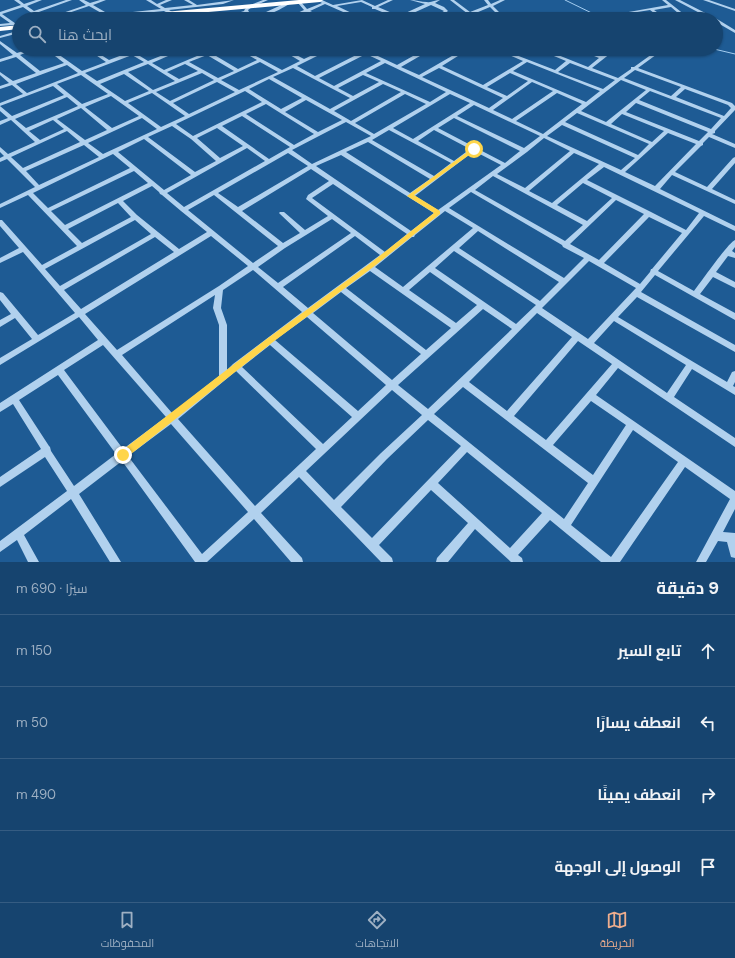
<!DOCTYPE html>
<html lang="ar">
<head>
<meta charset="utf-8">
<style>
  body { margin:0; font-family:"DM Sans",Cairo,sans-serif; background:#1f4b74; color:#f1f3f6; direction:rtl }
  .stop { position:absolute; width:12px; height:12px; margin:-9px; border:3px solid #ffd54a; border-radius:50%; background:#fff }
  .stop.end { background:#ffd54a; border-color:#fff; box-shadow:0 1px 4px #0008 }
  .list { margin:0; padding:0; list-style:none }
  h2 { display:flex; justify-content:space-between; align-items:center; height:52px; margin:0; padding:0 16px; font-size:17px }
  h2 small { font-size:13px; font-weight:400; color:#9eb0c3 }
  .list li { display:grid; grid-template-columns:26px 1fr auto; gap:12px; align-items:center; box-sizing:border-box; height:72px; padding:0 16px; border-top:1px solid #355c82 }
  .list b { display:block; font-size:15px; white-space:nowrap }
  .list em { font-size:13px; font-style:normal; color:#9eb0c3 }
  .icon { flex:none; width:22px; height:22px; fill:none; stroke:currentColor; stroke-width:2; stroke-linecap:round; stroke-linejoin:round }
  .map { position:relative; flex:none; width:735px; height:562px; overflow:hidden; direction:ltr }
  .search { position:absolute; background:#16446f; box-shadow:0 1px 3px #0004; left:12px; right:12px; top:12px; height:44px; display:flex; align-items:center; gap:10px; box-sizing:border-box; padding:0 14px; border-radius:22px; color:#9eb0c3; font-size:15px }
  .sheet { height:340px; background:#16446f }
  nav { display:flex; justify-content:space-around; align-items:center; box-sizing:border-box; height:56px; border-top:1px solid #355c82; background:#16446f; font-size:11px; color:#9eb0c3 }
  nav a { display:grid; justify-items:center; gap:2px }
  nav .on { color:#eead8d }
  .map>svg:first-child { display:block }
  .lines { fill:none; stroke-linecap:round; stroke-linejoin:round }
  .stream { stroke:#a4cdf0; stroke-width:1 }
  .minor { fill:#b1d1ee; fill-rule:evenodd }
  .highway { fill:#fff; fill-rule:evenodd }
  .route { fill:#ffd54a }
</style>
</head>
<body>
<div class="map">
<svg width="735" height="562" viewBox="0 0 735 562">
  <rect width="100%" height="100%" fill="#1e5b94"/>
  <g class="lines">
    <path class="stream" d="M565,0l39,19
      M714,49l21,5"/>
    <path class="minor" d="M14,0h5l5,4 12,-4h6l-15,6 7,5 32,-11h6l-36,13 9,6 41,-14 -7,-5h5l6,3 10,-3h6l-13,5 12,7 9,2 47,-5 -15,-9h5l6,4 9,-4h6l-12,5 5,3 28,-3 -9,-5h5l8,5 37,-5 -11,4 -54,6 15,9h-5l-15,-8 -50,5 -11,-2 -14,-8 -38,13h-11l-17,-12 -21,7 17,12v3l-6,-4 -13,1v-2l10,-1 -10,-7v-4l21,-7z
      M263,0h5l-16,7 -4,3 2,4 5,3 33,-15 3,1c-6,4 -32,18 -39,16 -2,-1 -5,-3 -7,-6l-19,6h-7l25,-8 1,-2 5,-4z
      M317,0h5l11,5 29,-5 13,6 13,-6h5l-15,7 21,9 26,-12 -15,-4c6,0 11,2 17,2 4,1 8,-2 13,-2l-5,3 9,4 4,4 -11,8h-5l12,-8 -13,-6 -31,14h-5l1,-1 -21,-9h-3v-2l-11,-5 -24,4 27,13h-5l-34,-15 -15,7 17,8h-5l-16,-7 -16,7h-6l20,-9 -6,-7v-2h2l7,8 15,-6z
      M450,0h4l16,12 18,-7 -4,-5h4l3,4 9,-4h5l-12,6 13,13h-4l-12,-12 -19,8 -1,1 2,3h-4l-2,-3 2,-2z
      M662,0h4l24,19h-5l-14,-12 -17,3 13,9h-5l-12,-9 -25,4 -2,-1 45,-8z
      M675,0h5l37,19 18,11v3l-19,-11v-3h-5z
      M703,0h6l26,9v2z
      M17,31h2v2l-19,5v-2z
      M0,41l17,12 12,-4h6l-15,6 20,16 24,-8 -18,-14h5l4,3 9,-3h6l-12,5 24,17 24,-9 -19,-13h5l17,11 29,-11h6l-9,4 13,8 30,-12h6l-32,14 12,7 40,-17 -6,-4h5l4,2 6,-2h6l-8,4 27,16 19,-9 -19,-11h5l39,21 18,-9 -20,-12h5l19,10 21,-10h6l-34,17 18,10 47,-24 -5,-3h6l34,16 16,-9 -15,-7h6l13,5 10,-5h5l-31,18 18,8 45,-26h5l-27,17 41,19 40,-24 -28,-12h6l11,5 9,-5h5l-10,6 39,15 11,-9 -29,-12h6l45,18 11,-9 -22,-9h6l19,7 9,-7h5l-24,19 26,10 13,-9v-2h3l25,-18h5l-26,19 94,35 3,3v4l-20,21v2l-3,1 23,10v4l-26,-11 -6,6v2l-2,1 -26,26 32,15 26,-29 2,-1v6l-23,26 23,11v4l-63,-29 -12,14 75,37v5l-31,-15 -46,55 36,20c7,-9 34,-48 41,-51v7l-3,4 3,2v5l-7,-2 -12,16 19,10v6l-22,-11 -13,17 35,19v7l-80,-45 -14,17 94,53v7l-98,-55 -19,20 109,65 5,-10 3,-1v11l-2,4 2,1v8l-43,-26 -18,28 61,41v9l-117,-79 -22,27 139,96v18l-12,23 12,1v25l-4,-1 -4,-15 -9,-1 -12,21h-10l34,-63 -45,-32 -65,95h-19l-51,-42 -32,35 4,3 1,4h-12l-36,-33 -27,33h-12l1,-4 31,-35 -37,-33 -52,55 13,13 1,4h-12l-82,-85 -38,36 41,45 1,4h-12l-37,-43 -47,43h-12l-73,-101 -43,33 42,68h-11l-39,-63 -47,36 15,27h-11l-11,-22 -17,12v-11l67,-50 -22,-34 -45,30v-10l41,-28 -28,-45 -13,8v-9l98,-63 -19,-23 -79,48v-7l32,-19 -17,-21 -15,9v-7l11,-6 -11,-14v-8l3,1 35,42 37,-22 -52,-61 -23,11v-5l19,-10 -19,-22v-6h2l40,45 35,-19 -49,-51 -28,13v-4l35,-17 -28,-28 -7,3v-4l4,-2 -4,-4v-5l8,7 27,-12 -24,-22 -11,5v-4l8,-3 -8,-7v-8l23,-9 -11,-9 -12,4v-3l9,-3 -9,-8v-3l13,9 23,-8 -20,-16 -16,5v-3l13,-4 -13,-11zM366,54l15,7 -47,25 -15,-8zM132,55l12,7 -47,19 -12,-8zM207,55l27,16 -16,7 -29,-16zM260,62l18,10 -39,18 -18,-10zM527,62l73,29 -14,11 -73,-31zM385,63l61,29 -16,10 -64,-29zM570,63l45,17 -12,9 -45,-17zM148,64l27,17 -22,9 -25,-18zM185,64l13,7 -19,8 -12,-7zM67,65l11,8 -51,20 -11,-9zM293,68l57,30 -20,11 -57,-32zM439,68l64,30 -14,10 -67,-31zM635,70l46,17 -10,9 -47,-18zM202,73l12,7 -44,21 -14,-9zM510,73l18,8 -21,15 -20,-9zM124,74l25,17 -24,10 -25,-17zM81,75l27,19 -26,10 -25,-20zM363,75l16,7 -26,14 -15,-8zM269,79l33,19 -21,11 -32,-20zM621,80l25,10 -40,32 -25,-11zM217,82l18,10 -46,22 -16,-11zM532,82l21,9 -41,28 -19,-9zM383,84l18,8 -50,29 -17,-10zM53,86l11,9 -52,21 -12,-10zM685,89l43,16 3,3 -7,8 -48,-19zM245,91l17,11 -69,34 -17,-12zM650,91l71,27 -10,11 -72,-29zM152,93l33,23 -24,11 -33,-24zM557,93l25,11 -39,30 -27,-13zM405,94l21,10 -52,30 -19,-11zM450,94l20,9 -57,36 -20,-11zM111,96l28,20 -27,12 -27,-21zM67,97l11,9 -52,22 -11,-9zM306,100l36,20 -24,12 -33,-20zM636,103l72,29 -9,9 -73,-29zM266,104l48,30 -20,11 -48,-31zM474,105l66,31 -16,12 -67,-32zM81,108l26,22 -22,10 -28,-21zM577,113l72,31 -11,11 -73,-33zM622,114l42,17 -12,11 -41,-18zM242,116l48,31 -21,12 -47,-33zM142,118l15,11 -54,25 -15,-11zM454,118l66,33 -15,12 -67,-35zM53,120l11,9 -24,11 -11,-9zM346,122l25,14 -59,28 -20,-14zM562,125l73,33 -14,12 -74,-34zM172,126l19,13 25,22 -21,11 -47,-35zM217,128l26,18 -23,12 -23,-20zM389,130l62,33 -17,13 -62,-36zM434,130l36,19 -16,12 -36,-20zM67,131l13,11 -57,26 -12,-11zM668,133l28,11 -41,42 -30,-14zM544,138l26,13 -45,37 -28,-14 30,-22zM144,139l47,36 -27,15 -46,-38zM368,142l62,37 -20,14 -64,-41zM84,145l15,12 -60,28 -13,-14zM247,148l18,13 -81,46 -17,-14zM474,151l27,14 -63,45 -23,-14zM288,153l20,13 -70,41 -20,-14zM574,153l25,11 -47,39 -23,-12zM113,154l17,14 -82,40 -15,-15zM341,155l93,58 -23,18 -95,-65zM604,167l95,46 -13,17 -35,-18 -64,-32zM311,169l18,12 -21,14 -2,4 22,17 -23,14 -21,-18h-4l-1,1 1,1 20,19 -17,10 -41,-32zM134,171l14,12 -83,42 -14,-14zM493,176l90,49 -18,16 -90,-51zM583,183l29,15 -25,23 -30,-16zM333,184l74,50 -22,18 -73,-54zM152,186l7,6 1,2 2,1 19,16 26,21 -28,17 -42,-34 -14,-14zM471,192l91,53 1,2 21,11 -20,20 -115,-70zM214,195l64,51 -25,17 -65,-53zM616,200l28,14 -45,46 -29,-16zM118,203l13,14 -49,26 -14,-14zM445,211l28,17 -70,59 -28,-20 37,-30h2l1,-2zM649,217l33,16 -30,36h-1l-1,3 -10,12 -36,-21zM332,219l19,14 -73,50 -20,-16 27,-19zM135,220l16,14 -91,52 -15,-17zM478,231l81,51 -19,19 -81,-53zM211,236l37,30 -29,20 -102,64 -32,-36zM355,236l25,19 -72,53 -25,-21zM155,237l19,15 -93,57 -17,-19zM454,251l82,54 -20,19 -81,-56zM589,261l47,27 -48,51 -46,-31zM253,270l49,42 -69,52 -6,6v-45l-6,-17 2,-18zM370,271l81,57 -25,22 -80,-62zM430,272l47,33 -21,18 -47,-33zM341,292l80,62 -29,26 -79,-67zM215,295l-2,13 6,17v51l-47,37 -50,-58zM483,309l29,20 -84,80 -30,-24zM537,313l35,24 -65,74 -38,-29zM307,317l79,68 -28,26 -83,-71zM614,321l72,44 -19,28 -73,-50zM578,341l34,23 -66,76 -32,-24zM103,345l63,72 -43,32 -59,-79zM270,345l82,72 -29,27 -81,-77zM236,371l80,78 -61,57 -77,-87zM58,375l58,79 -42,32 -23,-35 -1,-4 -1,-1 -30,-46zM463,387l125,96 -24,36 -130,-105zM392,390l30,25 -41,38 -47,47 -28,-29zM591,401l35,24 -33,50 -40,-30zM428,420l33,26 -89,92 -31,-31 46,-48zM171,424l77,88 -46,42 -74,-98zM633,430l45,32 -67,95 -40,-32zM467,452l75,61 -32,35 -72,-65z"/>
    <path class="highway" d="M299,0h24l-3,2 -190,17h-25l3,-2z
      M19,25v4l-19,2v-4z"/>
  </g>
  <path class="route" d="M474,147l2,2v1l-62,45 26,16v3l-68,54 -99,74 -147,116h-6l-1,-3 1,-3 148,-114 100,-73 66,-52 -27,-17z"/>
</svg>
<div class="stop" style="left:474px;top:149px"></div>
<div class="stop end" style="left:123px;top:455px"></div>
<div class="search"><svg class="icon" aria-label="search" viewBox="0 0 24 24"><circle cx="10" cy="10" r="6"/><path d="M15 15l6 6"/></svg>ابحث هنا</div>
</div>
<section class="sheet">
<h2>9 دقيقة<small>سيرًا · 690 m</small></h2>
<ul class="list">
<li><svg class="icon" aria-label="ahead" viewBox="0 0 24 24"><path d="M12 20V5M6 11l6-6 6 6"/></svg><div><b>تابع السير</b></div><em>150 m</em></li>
<li><svg class="icon" aria-label="left" viewBox="0 0 24 24"><path d="M17 20v-9H6M10 6l-5 5 5 5"/></svg><div><b>انعطف يسارًا</b></div><em>50 m</em></li>
<li><svg class="icon" aria-label="right" viewBox="0 0 24 24"><path d="M7 20v-9h11M14 6l5 5-5 5"/></svg><div><b>انعطف يمينًا</b></div><em>490 m</em></li>
<li><svg class="icon" aria-label="arrive" viewBox="0 0 24 24"><path d="M6 21V4h12l-3 4 3 4H6"/></svg><div><b>الوصول إلى الوجهة</b></div></li>
</ul>
</section>
<nav>
<a class="on"><svg class="icon" aria-label="map" viewBox="0 0 24 24"><path d="M3 6l6-2 6 2 6-2v14l-6 2-6-2-6 2zM9 4v14M15 6v14"/></svg>الخريطة</a>
<a><svg class="icon" aria-label="directions" viewBox="0 0 24 24"><path d="M12 3l9 9-9 9-9-9zM9 14v-3h6M13 9l2 2-2 2"/></svg>الاتجاهات</a>
<a><svg class="icon" aria-label="saved" viewBox="0 0 24 24"><path d="M7 4h10v16l-5-4-5 4z"/></svg>المحفوظات</a>
</nav>
</body>
</html>
